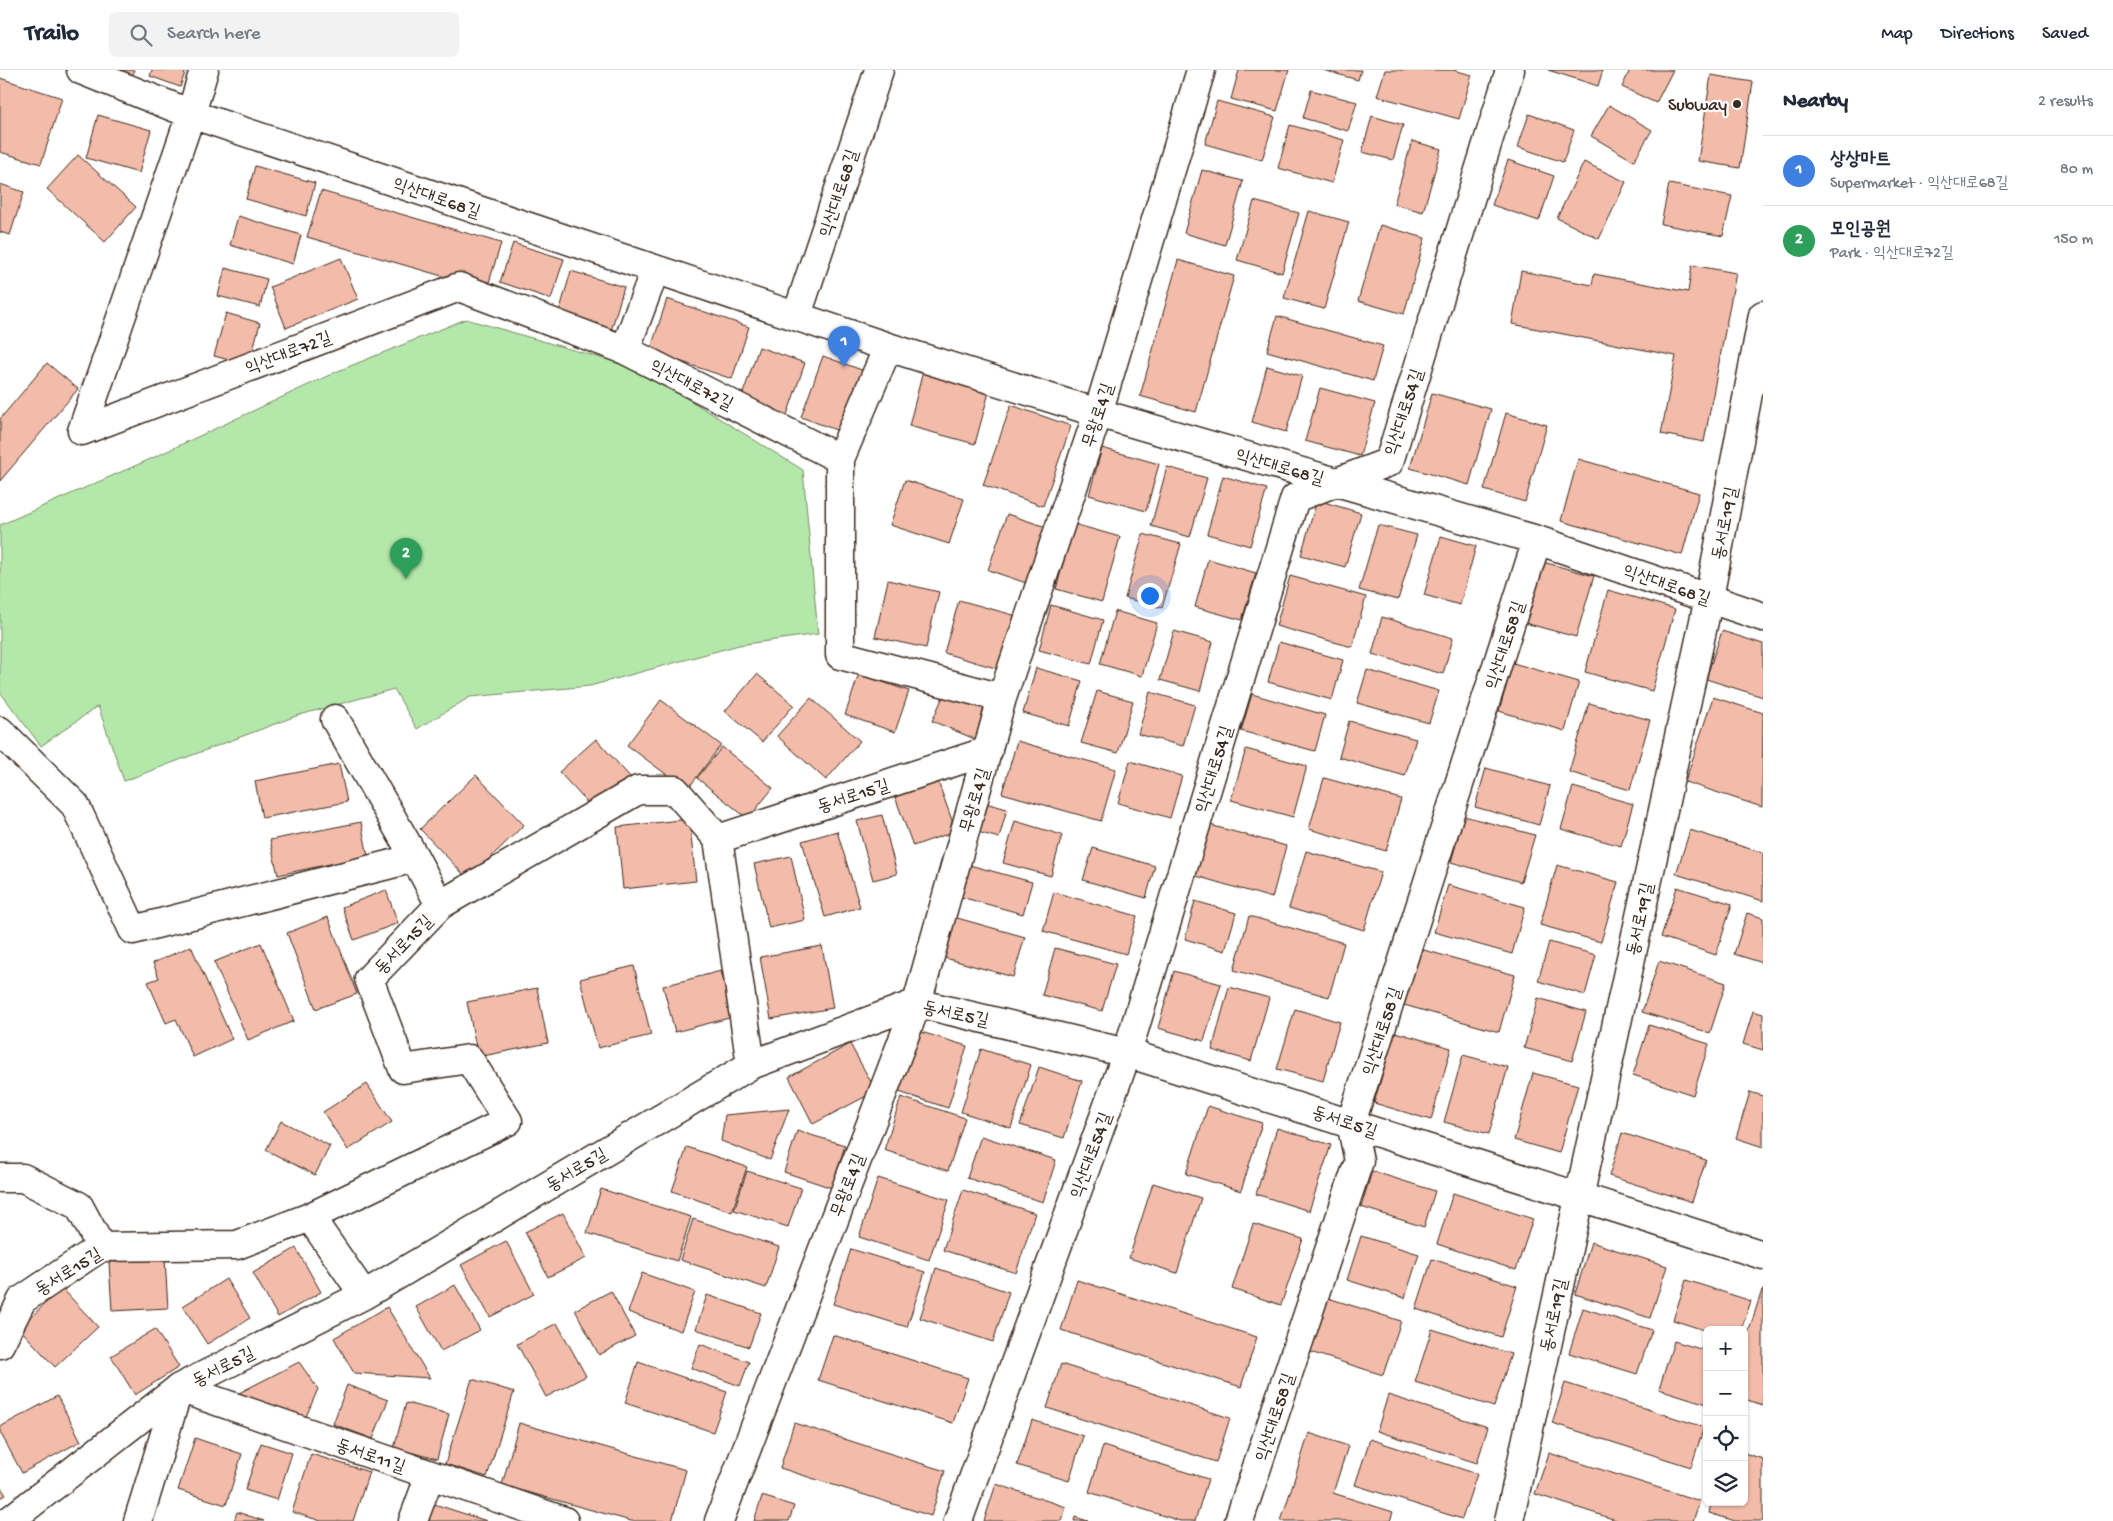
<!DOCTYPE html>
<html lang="en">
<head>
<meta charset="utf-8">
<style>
  body { margin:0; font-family:"Gochi Hand","Poor Story",sans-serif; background:#f2f2f3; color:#1f2937 }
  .controls { position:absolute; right:15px; bottom:15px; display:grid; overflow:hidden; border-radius:8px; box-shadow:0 1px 4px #0004 }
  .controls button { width:45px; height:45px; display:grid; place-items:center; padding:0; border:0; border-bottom:1px solid #e0e1e3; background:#fff; color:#1f2937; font:25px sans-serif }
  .you { position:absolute; left:1149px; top:525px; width:18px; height:18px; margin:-12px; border:4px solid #fff; border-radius:50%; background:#1a73e8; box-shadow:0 0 0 8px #1a73e833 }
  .badge { display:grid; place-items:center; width:32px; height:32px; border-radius:50%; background:#1a73e8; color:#fff; font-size:16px; font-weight:700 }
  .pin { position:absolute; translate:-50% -41px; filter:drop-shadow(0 1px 2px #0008) }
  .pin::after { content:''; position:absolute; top:26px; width:18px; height:15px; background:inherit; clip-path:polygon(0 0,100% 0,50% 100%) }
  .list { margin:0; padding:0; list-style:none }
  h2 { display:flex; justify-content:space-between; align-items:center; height:65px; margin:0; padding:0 20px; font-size:21px }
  h2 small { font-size:16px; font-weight:400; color:#747a83 }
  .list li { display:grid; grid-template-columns:32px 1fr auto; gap:15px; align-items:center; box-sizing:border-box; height:70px; padding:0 20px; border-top:1px solid #e0e1e3 }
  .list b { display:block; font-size:19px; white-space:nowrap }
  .list p { margin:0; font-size:16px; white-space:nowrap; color:#747a83 }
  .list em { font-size:16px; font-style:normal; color:#747a83 }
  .icon { flex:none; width:28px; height:28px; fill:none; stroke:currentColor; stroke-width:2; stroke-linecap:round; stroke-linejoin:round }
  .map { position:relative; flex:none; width:1763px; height:1451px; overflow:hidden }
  header { display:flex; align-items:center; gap:30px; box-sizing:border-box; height:70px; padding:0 25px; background:#fff; border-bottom:1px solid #e0e1e3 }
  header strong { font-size:24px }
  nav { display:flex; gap:28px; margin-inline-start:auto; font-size:18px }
  .search { width:350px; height:45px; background:#f2f2f3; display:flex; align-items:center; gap:12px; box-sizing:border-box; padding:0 18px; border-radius:8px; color:#747a83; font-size:19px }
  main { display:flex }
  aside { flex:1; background:#fff }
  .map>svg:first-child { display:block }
  .green { fill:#b4e8aa; stroke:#788964 }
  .building { fill:#f3bba9; stroke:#3b2a1e }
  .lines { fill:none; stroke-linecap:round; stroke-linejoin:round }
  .minor-casing { stroke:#3b2a1e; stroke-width:31 }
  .minor { stroke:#fff; stroke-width:28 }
  .poi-dot { fill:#3b2a1e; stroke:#fff; stroke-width:2 }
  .labels { text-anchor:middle; stroke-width:4.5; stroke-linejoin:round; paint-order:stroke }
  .poi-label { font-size:18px; fill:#3b2a1e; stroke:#fff; text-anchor:end }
  .street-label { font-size:18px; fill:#3b2a1e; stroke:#fff }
</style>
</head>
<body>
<header>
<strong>Trailo</strong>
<div class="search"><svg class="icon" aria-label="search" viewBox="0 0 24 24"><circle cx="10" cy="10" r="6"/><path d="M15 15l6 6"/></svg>Search here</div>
<nav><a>Map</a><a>Directions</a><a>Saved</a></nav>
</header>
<main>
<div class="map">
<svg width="1763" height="1451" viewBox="0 0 1763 1451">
  <rect width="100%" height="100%" fill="#fff"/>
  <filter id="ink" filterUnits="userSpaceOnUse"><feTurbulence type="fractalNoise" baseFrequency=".02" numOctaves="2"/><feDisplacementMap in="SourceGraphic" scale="10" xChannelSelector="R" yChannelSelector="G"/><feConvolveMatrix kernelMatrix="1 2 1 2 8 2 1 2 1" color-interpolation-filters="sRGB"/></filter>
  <g filter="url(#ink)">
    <path class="green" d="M466,249l173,50 164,101 15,164 -79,11 -149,41 -120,11 -53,32 -23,-40 -98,27 -172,65 -26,-75 -57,40 -41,-54v-167l146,-64 192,-90z"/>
    <path class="building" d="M112,0h22l-2,7z
      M152,0h34l-6,17 -30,-11z
      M1239,0h50l-12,41 -46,-12z
      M1323,0h38l-3,10z
      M1385,0h68l19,5 -13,44 -82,-23z
      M1548,0h55l-5,16z
      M1630,0h43l-17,33 -34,-16z
      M1711,5l42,7 -13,86 -42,-7z
      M0,8l62,20 -21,66 -41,-12z
      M1311,20l46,12 -9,29 -45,-13z
      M1217,31l58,16 -13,43 -57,-16z
      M1609,35l43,25 -18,31 -43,-25z
      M1529,44l45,16 -11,32 -45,-15z
      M98,45l53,15 -12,43 -53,-15z
      M1372,46l31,9 -10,35 -31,-8z
      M1290,55l54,15 -12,43 -54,-15z
      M1412,71l29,8 -18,63 -29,-8z
      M78,85l58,52 -31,35 -58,-53z
      M1508,90l46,16 -15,45 -47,-16z
      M1584,92l42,20 -27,57 -42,-21z
      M255,96l60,17 -9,33 -60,-17z
      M1202,100l41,11 -18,64 -41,-12z
      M0,114l24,8 -14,43 -10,-3z
      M1669,114l63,12 -9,40 -62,-12z
      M321,121l180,52 -14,46 -180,-52z
      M1254,131l45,12 -17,60 -45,-13z
      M1309,141l40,11 -25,87 -40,-11z
      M238,146l63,19 -8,29 -63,-19z
      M1380,155l45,13 -21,76 -46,-13z
      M513,173l51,16 -13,40 -51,-17z
      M341,188l17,41 -72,29 -16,-41z
      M1178,190l56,16 -38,136 -56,-16z
      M1692,195l44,8 -32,169 -43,-8 15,-78 -164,-32 9,-53 71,14 2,-11 94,18z
      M225,198l42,11 -7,28 -42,-11z
      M571,201l53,16 -13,44 -53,-15z
      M667,229l82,28 -17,52 -82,-28z
      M226,243l34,10 -11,42 -35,-9z
      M1277,246l106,30 -10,35 -106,-30z
      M759,277l46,16 -18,52 -46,-16z
      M823,286l47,17 -23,61 -46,-17z
      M47,293l31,26 -78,92v-62z
      M925,293l67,18 -17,63 -66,-18z
      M1267,296l35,10 -16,56 -34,-10z
      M1320,318l55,15 -15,53 -55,-15z
      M1432,323l59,16 -22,76 -59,-17z
      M1011,335l60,21 -28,80 -60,-21z
      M1506,343l41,12 -22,77 -41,-12z
      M1102,378l57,16 -13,47 -57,-16z
      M1578,389l121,34 -17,62 -121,-34z
      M1167,397l40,11 -17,59 -39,-11z
      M1223,406l44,13 -17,57 -43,-12z
      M905,410l59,19 -15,45 -59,-19z
      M1317,430l44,13 -16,54 -44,-12z
      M1007,444l42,14 -20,56 -41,-14z
      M1074,454l46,13 -18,65 -46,-13z
      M1378,455l39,10 -19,65 -39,-10z
      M1143,464l38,10 -19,64 -37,-10z
      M1441,466l35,10 -16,59 -36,-10z
      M1208,489l48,14 -14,47 -47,-13z
      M1543,492l51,14 -18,61 -51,-14z
      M1290,506l76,21 -14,50 -76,-21z
      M888,510l51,12 -13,56 -51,-11z
      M1608,520l67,19 -23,82 -67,-19z
      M959,530l58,16 -15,54 -58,-17z
      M1051,535l52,15 -12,44 -52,-14z
      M1115,541l42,12 -15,53 -42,-12z
      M1382,547l71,21 -10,36 -71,-20z
      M1174,561l39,11 -13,49 -40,-11z
      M1722,561l41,13v53l-57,-18z
      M1279,572l64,18 -11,40 -64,-18z
      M1513,593l66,19 -14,49 -66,-20z
      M1036,598l46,13 -13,45 -46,-13z
      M1367,600l72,21 -10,32 -72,-20z
      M757,604l37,31 -32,37 -37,-31z
      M859,604l50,17 -14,41 -50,-17z
      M946,620l45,20 -14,30 -45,-19z
      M1097,621l36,10 -15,52 -37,-10z
      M1150,622l45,13 -12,41 -45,-12z
      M1252,624l73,21 -10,36 -74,-20z
      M1713,627l50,16 -1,94 -77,-25z
      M811,628l49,43 -34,39 -49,-44z
      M661,630l60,45 -34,45 -60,-45z
      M1589,633l61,17 -20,70 -61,-18z
      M1349,651l67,18 -11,37 -66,-19z
      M596,669l35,39 -36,33 -36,-39z
      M1017,671l99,28 -15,52 -99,-28z
      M722,677l51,41 -25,31 -51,-41z
      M1246,679l61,17 -14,51 -62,-17z
      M1130,691l52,15 -12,42 -52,-15z
      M339,694l8,38 -85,16 -7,-37z
      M1486,698l64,18 -11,39 -64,-18z
      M476,705l48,50 -56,54 -48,-50z
      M1324,708l77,21 -15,52 -77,-22z
      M937,709l19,52 -43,15 -19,-52z
      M1573,717l60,17 -12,42 -60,-17z
      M982,732l25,7 -8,29 -25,-7z
      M882,745l15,59 -24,6 -16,-59z
      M1464,746l71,19 -14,47 -70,-20z
      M689,749l7,62 -73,8 -6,-62z
      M1015,751l47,14 -11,41 -48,-13z
      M361,752l7,34 -90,19 -8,-35z
      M1210,755l76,21 -14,52 -76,-22z
      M1690,760l73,23v48l-87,-27z
      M837,761l23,76 -35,10 -23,-76z
      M1093,778l62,18 -9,32 -63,-18z
      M1306,781l75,21 -17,58 -75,-22z
      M791,786l14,64 -36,8 -15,-64z
      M966,794l66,18 -9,32 -66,-18z
      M1557,795l61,17 -17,60 -61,-17z
      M1448,815l77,22 -13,47 -78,-22z
      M1677,817l55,17 -16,51 -55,-18z
      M386,820l12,33 -44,17 -12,-33z
      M1054,822l83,24 -11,38 -83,-23z
      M1195,831l41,12 -11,38 -40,-12z
      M1747,843l16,5v45l-29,-9z
      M950,846l75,21 -12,40 -75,-21z
      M1249,846l95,27 -15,54 -95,-27z
      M328,847l29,77 -41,15 -29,-76z
      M1549,872l47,13 -11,40 -47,-14z
      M261,873l33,78 -46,19 -34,-78z
      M191,876l41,93 -39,18 -17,-38 -10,4 -18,-41 11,-4 -6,-15z
      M822,876l11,62 -62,11 -11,-62z
      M1055,878l61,16 -14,47 -60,-16z
      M1420,879l95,26 -16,57 -95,-27z
      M1659,891l67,22 -16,50 -68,-21z
      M634,896l17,69 -53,13 -18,-69z
      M721,901l12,46 -58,15 -12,-46z
      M1174,901l47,13 -17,57 -46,-13z
      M1229,917l40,11 -18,63 -39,-11z
      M537,918l11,55 -70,14 -11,-55z
      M1538,928l48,14 -14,49 -48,-13z
      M1295,939l45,13 -17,59 -46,-12z
      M1753,941l10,3v36l-20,-6z
      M1649,955l60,19 -16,51 -60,-20z
      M918,961l49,15 -19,62 -49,-16z
      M1395,962l56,16 -20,72 -57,-17z
      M850,974l26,47 -63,33 -24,-47z
      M981,979l50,16 -20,63 -50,-16z
      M1463,985l45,12 -19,67 -45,-12z
      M1039,997l43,14 -18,57 -44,-13z
      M1533,1003l45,12 -19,68 -45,-13z
      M367,1014l25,38 -44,28 -25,-38z
      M1750,1022l13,4v51l-27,-9z
      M901,1027l64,21 -17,53 -64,-21z
      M1208,1036l54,17 -21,68 -55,-17z
      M789,1039l-19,51 -49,-19 4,-26z
      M281,1051l49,25 -15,29 -49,-25z
      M1277,1058l54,17 -22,66 -53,-17z
      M797,1061l48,14 -13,43 -48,-16z
      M1622,1063l84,27 -14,42 -83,-26z
      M981,1066l75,24 -13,42 -76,-24z
      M687,1077l60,20 -15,45 -60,-21z
      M747,1101l54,17 -13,39 -54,-17z
      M1372,1101l63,20 -11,36 -63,-20z
      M878,1108l71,22 -20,60 -70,-23z
      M1153,1113l48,15 -24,75 -48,-15z
      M601,1119l90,28 -14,44 -90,-28z
      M963,1120l72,23 -19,60 -73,-23z
      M1453,1123l80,26 -17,51 -79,-26z
      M563,1143l23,45 -38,19 -23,-45z
      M693,1149l86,28 -13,41 -86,-28z
      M1253,1154l50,15 -22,66 -49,-16z
      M1361,1166l58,18 -14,44 -58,-18z
      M506,1171l28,53 -44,23 -29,-52z
      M1591,1172l76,24 -17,52 -75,-24z
      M296,1178l25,44 -43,25 -25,-44z
      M851,1179l74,23 -18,55 -74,-23z
      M165,1189l3,49 -56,3 -3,-49z
      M1432,1189l85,27 -16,51 -85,-28z
      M936,1198l73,24 -16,50 -73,-24z
      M642,1203l53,19 -14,39 -53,-19z
      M226,1209l24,39 -43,26 -24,-38z
      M1077,1210l180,57 -16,50 -180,-57z
      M1686,1210l65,21 -10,29 -34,1 -34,-11z
      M455,1215l25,45 -39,21 -25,-44z
      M62,1218l36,39 -43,40 -36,-39z
      M1762,1220h1v115l-19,-6v-53z
      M611,1221l24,45 -36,19 -24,-45z
      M707,1225l54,18 -12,34 -53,-18z
      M1328,1228l73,23 -18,54 -73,-23z
      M387,1237l43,71 -76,-5 -20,-35z
      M1583,1238l69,22 -15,44 -68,-21z
      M557,1253l29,53 -40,21 -29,-53z
      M155,1259l24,38 -44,28 -24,-39z
      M1432,1259l79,25 -17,53 -79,-25z
      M833,1265l135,43 -15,45 -135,-43z
      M1674,1271l33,10v53l-48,-15z
      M700,1274l49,18 -9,24 -49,-18z
      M299,1292l19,27 -17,39 -62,-35z
      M638,1292l89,30 -14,40 -88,-29z
      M1061,1294l169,54 -14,44 -169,-54z
      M472,1309l42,13 -27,85 -42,-13z
      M1565,1313l139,44 -13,40 -139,-44z
      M347,1315l41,15 -15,39 -40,-15z
      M1388,1325l100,32 -11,36 -100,-32z
      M57,1326l24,45 -59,32 -22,-41v-5z
      M406,1333l43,11 -12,45 -43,-11z
      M1032,1350l51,16 -14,45 -52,-16z
      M519,1353l167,47 -14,51h-41l-129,-36z
      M794,1353l151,48 -14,45 -151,-48z
      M1309,1363l39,13 -15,47 60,19 -3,9h-109z
      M195,1368l47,16 -16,51 -48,-15z
      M1370,1369l107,35 -15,45 -107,-34z
      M261,1373l31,10 -15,47 -32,-10z
      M1103,1376l105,33 -13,42h-15l-91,-29z
      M1549,1383l151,48 -7,20h-74l-84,-27z
      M1744,1383l19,6v62h-28l-26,-8 3,-11h32z
      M311,1384l58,18 -16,49h-32l-29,-9z
      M996,1414l70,23 -4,14h-78z
      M0,1416l6,9 -6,3z
      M762,1426l32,10 -5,15h-35z
      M431,1433l56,18h-62z
      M237,1442l27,9h-30z
      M1075,1447l13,4h-14z"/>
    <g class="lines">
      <defs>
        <path id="minor" d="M81,0l110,44 697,233 210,66 439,127 226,77
          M204,0l-13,44 -109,317 377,-144 166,63 215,109v196l162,43
          M797,245l82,-245
          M625,280l30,-80
          M840,389l48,-112
          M335,649l80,139
          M0,661l75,74 58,125 282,-72 25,47
          M718,769l270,-88
          M0,1108h23l56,28 22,41
          M310,1147l54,78
          M0,1274l22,-44 79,-53 136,-2 73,-28 198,-96 -39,-62 -66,10 -34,-90 71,-74 198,-115h37l43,49 33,226
          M9,1451l170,-133 385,133
          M138,1451l41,-133 185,-93 387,-230 166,-62 210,50 636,202
          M413,1451l17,-46
          M719,1451l198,-518 85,-305 96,-285 103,-343
          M958,1451l169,-468 168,-555 94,-36 121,-392
          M1239,1451l120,-360 -8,-38 186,-583
          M1509,1451l200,-923 54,-283"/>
      </defs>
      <use href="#minor" class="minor-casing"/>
      <use href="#minor" class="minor"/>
    </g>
  </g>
  <circle class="poi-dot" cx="1737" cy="34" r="5"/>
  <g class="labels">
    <g class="poi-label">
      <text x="1727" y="40">Subway</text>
    </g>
    <g class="street-label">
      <text transform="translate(838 123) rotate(-72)" y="6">익산대로68길</text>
      <text transform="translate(437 127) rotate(19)" y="6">익산대로68길</text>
      <text transform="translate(288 282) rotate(-21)" y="6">익산대로72길</text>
      <text transform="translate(692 314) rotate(27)" y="6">익산대로72길</text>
      <text transform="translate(1403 342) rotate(-72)" y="6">익산대로54길</text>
      <text transform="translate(1097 345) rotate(-72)" y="6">무왕로4길</text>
      <text transform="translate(1280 396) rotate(16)" y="6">익산대로68길</text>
      <text transform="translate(1724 453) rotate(-79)" y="6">동서로19길</text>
      <text transform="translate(1667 514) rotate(19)" y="6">익산대로68길</text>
      <text transform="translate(1504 575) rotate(-72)" y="6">익산대로58길</text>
      <text transform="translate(1213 699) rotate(-73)" y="6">익산대로54길</text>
      <text transform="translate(853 725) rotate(-18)" y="6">동서로15길</text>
      <text transform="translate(974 730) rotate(-74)" y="6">무왕로4길</text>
      <text transform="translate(1639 849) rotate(-78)" y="6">동서로19길</text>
      <text transform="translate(403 874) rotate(-46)" y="6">동서로15길</text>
      <text transform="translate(956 943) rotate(12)" y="6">동서로5길</text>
      <text transform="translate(1381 961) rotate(-72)" y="6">익산대로58길</text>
      <text transform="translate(1345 1051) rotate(18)" y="6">동서로5길</text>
      <text transform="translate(1090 1085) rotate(-70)" y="6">익산대로54길</text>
      <text transform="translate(576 1099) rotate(-31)" y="6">동서로5길</text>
      <text transform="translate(847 1115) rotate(-69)" y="6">무왕로4길</text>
      <text transform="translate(68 1201) rotate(-32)" y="6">동서로15길</text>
      <text transform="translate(1553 1245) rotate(-78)" y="6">동서로19길</text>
      <text transform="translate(223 1296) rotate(-27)" y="6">동서로5길</text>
      <text transform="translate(1274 1347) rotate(-72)" y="6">익산대로58길</text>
      <text transform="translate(371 1385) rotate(19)" y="6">동서로11길</text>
    </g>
  </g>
</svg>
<div class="controls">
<button>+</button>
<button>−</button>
<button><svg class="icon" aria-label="locate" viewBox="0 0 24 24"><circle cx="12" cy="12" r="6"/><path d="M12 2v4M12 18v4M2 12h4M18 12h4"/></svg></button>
<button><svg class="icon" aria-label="layers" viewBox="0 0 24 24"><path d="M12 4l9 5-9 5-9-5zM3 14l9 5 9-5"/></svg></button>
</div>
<div class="you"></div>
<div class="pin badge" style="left:844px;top:297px;background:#3f7fe0">1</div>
<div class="pin badge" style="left:406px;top:509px;background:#2e9e5b">2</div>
</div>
<aside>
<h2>Nearby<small>2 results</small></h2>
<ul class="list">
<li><span class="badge" style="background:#3f7fe0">1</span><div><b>상상마트</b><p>Supermarket · 익산대로68길</p></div><em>80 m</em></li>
<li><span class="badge" style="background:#2e9e5b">2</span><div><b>모인공원</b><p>Park · 익산대로72길</p></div><em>150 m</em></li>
</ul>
</aside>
</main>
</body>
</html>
